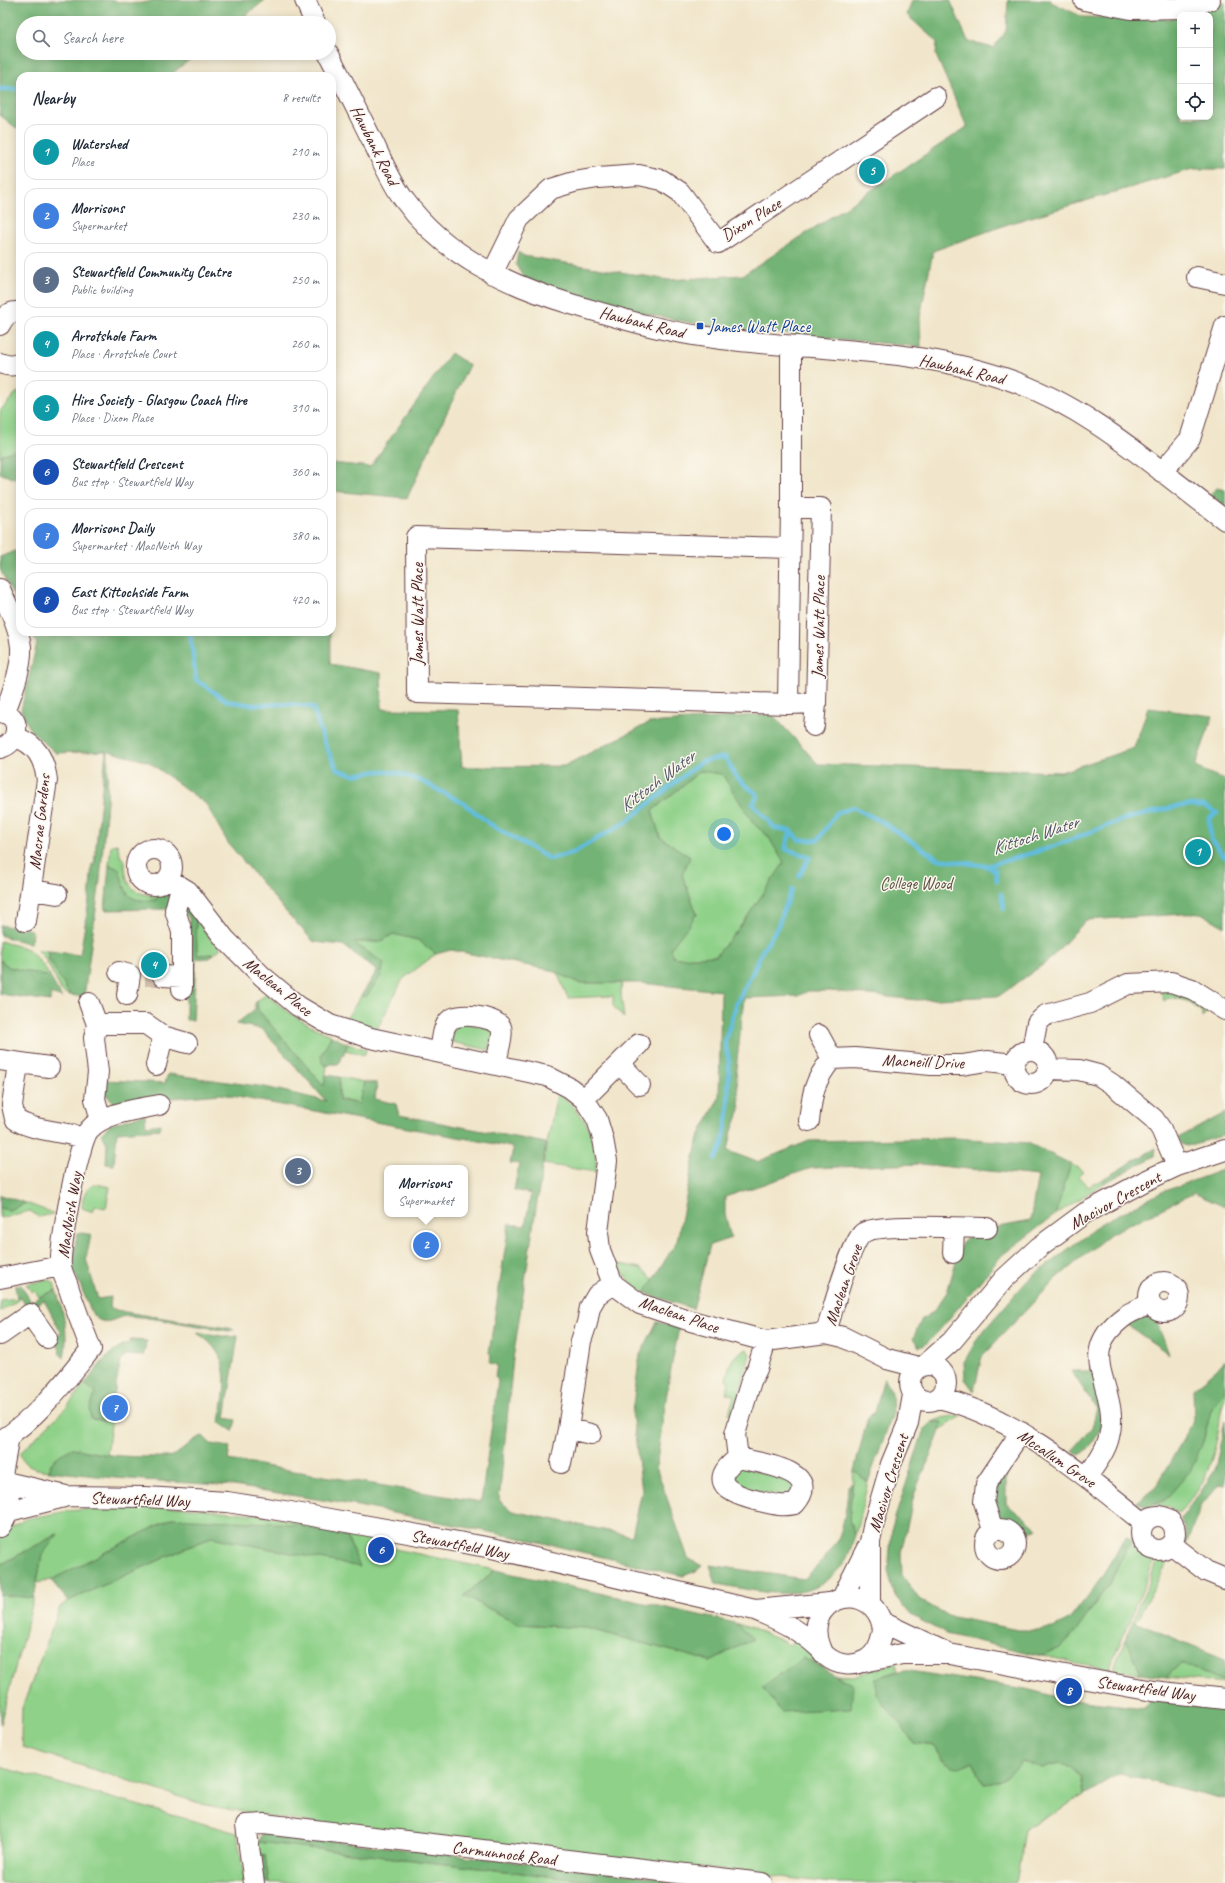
<!DOCTYPE html>
<html lang="en">
<head>
<meta charset="utf-8">
<style>
  body { margin:0; font-family:Caveat,sans-serif; background:#f2f2f3; color:#1f2937 }
  .controls { position:absolute; right:12px; top:12px; display:grid; overflow:hidden; border-radius:8px; box-shadow:0 2px 10px #0003 }
  .controls button { width:36px; height:36px; display:grid; place-items:center; padding:0; border:0; border-bottom:1px solid #e0e1e3; background:#fff; color:#1f2937; font:20px sans-serif }
  .you { position:absolute; left:724px; top:834px; width:14px; height:14px; margin:-10px; border:3px solid #fff; border-radius:50%; background:#1a73e8; box-shadow:0 0 0 6px #1a73e833 }
  .badge { display:grid; place-items:center; width:26px; height:26px; border-radius:50%; background:#c8321e; color:#fff; font-size:13px; font-weight:700 }
  .pin { position:absolute; translate:-50% -50%; border:2px solid #fff; box-shadow:0 1px 4px #0006 }
  .popup { position:absolute; left:384px; top:1165px; width:84px; height:52px; box-sizing:border-box; display:grid; place-content:center; border-radius:8px; background:#fff; filter:drop-shadow(0 1px 3px #0005); font-size:13px; white-space:nowrap; color:#747a83 }
  .popup b { font-size:15px; color:#1f2937 }
  .popup::after { content:''; position:absolute; left:50%; top:100%; margin-left:-8px; border:8px solid transparent; border-top-color:#fff }
  .list { margin:0; padding:0; list-style:none }
  h2 { display:flex; justify-content:space-between; align-items:center; height:52px; margin:0; padding:0 16px; font-size:17px }
  h2 small { font-size:13px; font-weight:400; color:#747a83 }
  .list li { display:grid; grid-template-columns:26px 1fr auto; gap:12px; align-items:center; box-sizing:border-box; height:56px; margin:0 8px 8px; padding:0 8px; border:1px solid #e0e1e3; border-radius:12px }
  .list b { display:block; font-size:15px; white-space:nowrap }
  .list p { margin:0; font-size:13px; white-space:nowrap; color:#747a83 }
  .list em { font-size:13px; font-style:normal; color:#747a83 }
  .icon { flex:none; width:22px; height:22px; fill:none; stroke:currentColor; stroke-width:2; stroke-linecap:round; stroke-linejoin:round }
  .map { position:relative; flex:none; width:1225px; height:1883px; overflow:hidden }
  .search { position:absolute; background:#fff; box-shadow:0 2px 10px #0003; left:16px; top:16px; width:320px; height:44px; display:flex; align-items:center; gap:10px; box-sizing:border-box; padding:0 14px; border-radius:22px; color:#747a83; font-size:15px }
  .panel { position:absolute; background:#fff; box-shadow:0 2px 10px #0003; left:16px; top:72px; width:320px; height:564px; border-radius:12px }
  .map>svg:first-child { display:block }
  .green { fill:#8fd189; stroke:#6c785a }
  .forest { fill:#73b375; stroke:#5e6950; fill-rule:evenodd }
  .lines { fill:none; stroke-linecap:round; stroke-linejoin:round }
  .stream { stroke:#60bcde; stroke-width:4.5 }
  .minor-tunnel { stroke:#d0beab; stroke-width:20; stroke-dasharray:20 10; stroke-linecap:butt }
  .minor-casing { stroke:#633d43; stroke-width:22 }
  .minor { stroke:#fff; stroke-width:20 }
  .transit-dot { fill:#1a4fb4; stroke:#fbf7ec; stroke-width:1.5 }
  .labels { text-anchor:middle; stroke-width:3; stroke-linejoin:round; paint-order:stroke }
  .street-label { font-size:17px; fill:#4a1f2b; stroke:#fbf7ec }
  .transit-label { font-size:17px; fill:#164399; stroke:#fbf7ec; text-anchor:start }
  .park-label { font-size:17px; fill:#5f5447; stroke:#fbf7ec }
  .water-label { font-size:18px; font-style:italic; fill:#52566a; stroke:#fbf7ec }
</style>
</head>
<body>
<div class="map">
<svg width="1225" height="1883" viewBox="0 0 1225 1883">
  <rect width="100%" height="100%" fill="#fbf7ec"/>
  <filter id="ink" filterUnits="userSpaceOnUse"><feTurbulence type="fractalNoise" baseFrequency=".025" numOctaves="2"/><feDisplacementMap in="SourceGraphic" scale="8" xChannelSelector="R" yChannelSelector="G"/><feConvolveMatrix kernelMatrix="1 2 1 2 8 2 1 2 1" color-interpolation-filters="sRGB"/></filter>
  <filter id="wash" filterUnits="userSpaceOnUse"><feTurbulence type="fractalNoise" baseFrequency=".012" numOctaves="4" result="noise"/><feDisplacementMap in="SourceGraphic" scale="16" xChannelSelector="R" yChannelSelector="G"/><feGaussianBlur stdDeviation="0.9" result="paint"/><feColorMatrix in="noise" values="0 0 0 0 0 0 0 0 0 0 0 0 0 0 0 0 0 1.4 0 .05"/><feComposite in="paint" operator="in"/></filter>
  <g filter="url(#wash)">
    <rect width="100%" height="100%" fill="#f1e6cb"/>
    <path class="green" d="M17,392l3,2v55l-20,6v-44z
      M700,771l22,3 32,50 14,12 16,27 -41,60 -27,33 -42,2 -4,-10 27,-34 -15,-39 8,-18 -30,-20 -8,-26z
      M117,844l4,13 4,4c-1,23 8,34 32,35l-1,4c-30,2 -29,-4 -37,-31l-10,-4 2,-20z
      M196,919l14,19 11,10 -7,6 -17,1z
      M393,934l25,6 18,14 -33,25 -26,50 -31,-10 15,-23 5,1 17,-26 -30,-29h27z
      M0,941l28,8 15,16 7,12 -41,-10 -9,-7z
      M38,950l11,1v8l21,36 -6,-2 -3,-3 -15,-30z
      M557,973l22,10h43l-1,11 3,24 -11,-12v-10l-45,2z
      M1160,990h14l36,17 -8,11v-6l-15,-11 -17,-4 -6,4z
      M266,994c22,19 38,30 65,41l-9,28 5,3 -3,21 -66,-77 -1,-9z
      M459,1022l30,6 5,6 -5,16 -37,-8 -2,-6z
      M348,1044l18,5 -1,6 -20,-5z
      M339,1077l25,5 -5,22 -20,-5z
      M557,1093c29,19 40,45 39,79l-53,-8z
      M1071,1164l12,7 -5,5 10,11 13,-7 3,3 -49,32z
      M96,1184l14,3 -4,21 -11,-2 -2,6 -11,-4c1,-12 2,-20 14,-24z
      M26,1203l27,10v1l-14,3 -9,-6 -30,7v-10l9,2z
      M616,1263l24,5 14,12 -9,13 -14,-10z
      M50,1280l4,3 2,7 -17,7 -4,-6 -3,1 -6,-8z
      M21,1298l-21,14v-12z
      M747,1349l3,6 -17,61 -4,-2 5,-19 -8,-1 3,-11 -3,-4c5,-18 4,-22 21,-30z
      M85,1384l11,9 -6,15 14,13 1,-5 7,1 -5,38 -34,-7 -22,15 -2,8c-13,-2 -26,-3 -29,-18l45,-44z
      M1225,1389v9c-4,9 -5,20 -6,30 -6,33 -15,63 -41,85l-8,-6 -16,-2 11,-5 38,-58 8,-32z
      M959,1415l3,1 -22,14 1,-8h-9l10,-4z
      M739,1466l55,16 -4,16 -53,-11 -5,-8z
      M854,1471l14,11 -13,54 -6,-16z
      M117,1506l65,1 71,7 130,22v6l12,7 100,21 -31,26 55,28 67,4 124,33 43,-22 -18,-16 40,14 14,8 6,-6 28,29 -20,-10 -41,29 91,-2 -18,-10 18,1 43,-13 2,8 -22,7 38,65 20,3 12,17 19,3 8,-4 11,22c20,-2 27,-8 37,-25l20,9c23,-7 22,-7 40,8l3,19 -59,35 -9,53h-184l-541,-63 -86,-15 -182,-58 -2,-10 1,-29 38,-101 8,-6 143,-64 148,29 -12,-29 -175,-19 -121,62 -14,3 5,-28 15,-21 -57,31v-30l25,-16 43,-8z
      M1131,1541c5,12 10,15 22,19l-5,17 -39,92 -67,-13 18,-8 14,-15 35,-49z
      M1170,1559l-35,63 -3,-1 18,-40 6,-20z
      M0,1595l34,3 -34,126z
      M1126,1639l15,35 -28,-5z
      M1181,1663l44,19v1l-59,-6z
      M0,1767l237,66 8,50h-245z
      M258,1842l349,41h-338l-4,-27 -8,-3z"/>
    <path class="forest" d="M0,0c35,0 71,0 105,0 18,1 30,7 49,0h111l-29,23h-213v30h175l-29,23h-149v55l-20,-16z
      M912,0h38l18,41 25,7 13,-17 2,-31h43v2l32,15 85,2 12,-4v102h30v-102h-29l44,-13v167h-32l-182,54 -78,28 -13,66 1,30 -213,-21 -93,-18 -91,-30 -8,-13 2,-13 6,4 145,24 74,-5 224,-148 -31,-72 1,-13 -30,-27z
      M451,353l18,12 -62,133 -75,-7v-28l38,4z
      M20,449v32l-20,-8v-18z
      M1216,488l9,2v15l-15,-10z
      M20,549v60l-20,-40v-12z
      M31,632h299v32l51,9 1,36 76,1 4,57 102,-1 85,-43 123,-9 46,50 243,8 73,-24 14,-40 65,8 -18,51 30,13v147l-24,-14 -115,7 -38,41 -49,35 -82,4 -86,-9h-23l-10,5 -54,2 -8,72 4,40 -8,21 -4,20 29,11 52,-21 146,-3 73,5 43,21 -16,51 -53,40 -64,77 -13,13 -6,2 -6,-9 9,-19 11,-7 14,-20 14,-47 5,-7 22,-4 6,-6 36,-7 8,-45 -117,-12 -109,4 -87,29v17l6,24 -21,7 -17,64 -48,-16 32,-52 21,-103 21,-40 2,-107 -81,-8h-61l-29,-13 -99,-20 -15,4 -18,-14 -25,-6 -13,8h-27l31,21 -3,13 -15,21 -5,-1 16,-25 -34,-26 -29,-3 -28,-30 -58,-69 -22,-39 -57,-42 -41,-11 -1,51 -7,78 -16,117 -14,-2 -21,-36v-8l31,4 9,-55 3,-36 2,1 12,-114 -50,2 -25,-22 -10,-21 16,-67zM700,771l22,3 32,50 14,12 16,27 -41,60 -27,33 -42,2 -3,-10 26,-34 -15,-39 8,-18 -30,-20 -8,-26z
      M109,865l10,4c8,27 7,33 37,31l1,-4 9,-2 9,2 -3,13 -67,1z
      M183,902l13,17 1,36 17,-1 -4,4 -14,1 -3,61h-7v-29l5,-50 -2,-23 -9,-11z
      M0,925l32,5 -1,14 -29,-8 -2,-3z
      M0,960l9,7 41,10 12,21 -11,-4 -1,7 -50,-7z
      M257,1001l1,9 66,76 2,-11 13,2v23l20,4 5,-22 13,1 -2,16 21,5 3,11 147,28 -33,216 -14,141 13,11 120,25 10,-45 -10,-79 8,-57 17,-33 22,6 -10,51 -13,88 32,91 14,8 -6,5 -13,5 -148,-35 -182,-36 -119,-19 -119,-8 -66,-7c3,-14 12,-17 24,-23 26,7 52,9 80,9 6,0 15,1 21,-2 11,-5 17,-16 29,-19l8,8 19,3 -2,13 253,42 17,-121 -3,-5 2,-11 -7,-2 1,-8 -2,-2 20,-129 16,2 6,-32 -17,-4 5,-26 -9,-1 3,-14 -1,-2 -291,-53 -106,9 -12,-11 1,-12 61,3 3,-9 97,13 61,14 -64,-72 -26,-5 19,-15v-6z
      M331,1036l17,8 -9,20h-8l-4,2 -5,-3 -1,-8z
      M1225,1113v22l-38,11 -6,-2 -3,-6z
      M145,1114l1,12 14,-2v5l-43,3 -3,33 -8,-1 1,-21 -6,-9 9,-9z
      M1156,1148l-1,8 -51,27 -3,-3z
      M1225,1169v38l-31,-14 -84,41 -54,45 -74,77 -8,35 -9,-12 -1,-17 15,-26 47,-54 74,-58 62,-32z
      M0,1195l26,8 -17,7 -9,-2z
      M83,1233l8,2 -5,24 12,40 13,-2 -1,11 15,4 109,17 -5,2c-33,-5 -66,-12 -99,-15 -15,-1 -23,14 -37,-1l-19,-44 -1,-11 4,-26z
      M21,1285l10,17 8,-5 17,-7c8,23 13,43 8,68l-5,-5 1,-3 -6,-11 7,-6 -17,-33 -15,10 -8,-12h-4l-2,-12z
      M1143,1317l13,3 13,34 -42,-29z
      M198,1332l30,5 10,-1 -13,82 11,2 -3,11 -13,-8c5,-37 14,-67 -23,-90z
      M130,1340l17,1 -4,15 -17,-1 -5,5 -8,41 -6,-1 -3,21 -13,-2 -1,-11 6,-15 -11,-9c13,-16 25,-37 45,-41z
      M1225,1360v29l-14,21 -8,32 -12,28 -26,30 -16,6 -12,-4 19,-15 38,-67 -1,-31 23,-19z
      M1071,1371h23c3,11 11,25 11,36 1,14 -13,44 -26,48l-7,-4 20,-23 5,-19z
      M884,1377l8,16 1,20 -25,69 -14,-11 14,-54 7,-5z
      M1225,1421v64l-6,-1 -17,20 -17,43v-19l-5,-10 14,-16 21,-32z
      M932,1422h10l-3,12 -25,61 -13,58 1,22 17,24 29,17 70,14h19l16,-2 16,-8 26,-33 31,-50 5,4 -22,43 -35,49 -14,15 -18,8 -96,-22 -35,-19 -16,-19 -7,-25 4,-44 32,-98z
      M1006,1475v29l31,24 -12,6 -29,-17 -6,-22 2,-12z
      M852,1483l-3,37 6,16c-3,9 -6,18 -10,26 -2,3 -5,6 -8,9 -30,36 -81,19 -121,13l-6,-19 94,14c11,-11 23,-22 31,-35 8,-11 13,-44 13,-58z
      M172,1518l121,6 54,13 13,30 -149,-30 -143,64 -17,-21z
      M58,1534l-16,21 -8,43 -34,-3v-30z
      M495,1570l240,53 18,16 -43,22 -124,-33 -67,-4 -55,-28z
      M1132,1621l93,38v23l-44,-19 -15,14 -25,-3 -15,-35z
      M803,1658l50,27 -2,23 -70,4 -19,-25z
      M903,1670l123,19 39,10 80,9 5,-8 75,10v89l-105,-25 -36,21 -3,-19c-18,-15 -17,-15 -40,-8l-20,-8c-10,16 -17,22 -37,24l-11,-22c-24,12 -25,0 -39,-16l-20,-3 -38,-50v-15z
      M262,1833l441,50h-96l-349,-41z
      M257,1853l8,2 4,28h-8z"/>
    <g class="lines">
      <path class="stream" d="M0,89h20
        M190,632l6,48 31,21 24,4 39,-1 23,3 11,35 13,27 17,6 24,-4 20,2 23,8 44,23 25,20 60,35 24,-7 52,-30 75,-60 24,-5 12,21 21,17 -5,9 22,24 16,3 8,9h19l18,-26 17,-7 29,15 56,37 49,7 59,-17 76,-29 52,-13 15,-2 16,1 12,7 -8,5 2,21 14,18
        M791,831l-6,18 25,8 -11,19
        M987,866l8,4 2,11
        M1001,894l3,15
        M715,1159l7,-12 6,-33 1,-52 -4,-21 12,-39 15,-28 9,-21 16,-25 15,-39"/>
    </g>
  </g>
  <g filter="url(#ink)">
    <g class="lines">
      <path class="minor-tunnel" d="M145,976h18"/>
      <defs>
        <path id="minor" d="M305,0l10,23
          M1084,0l47,9 52,-1 27,-8
          M328,53c16,30 31,61 46,91 9,19 18,40 31,57 40,55 103,84 166,103 45,13 89,27 136,33 98,14 202,9 297,41 85,28 151,90 221,142
          M492,274l27,-55 32,-30 23,-7 24,-4 41,-3 23,5 18,12 38,51 218,-146
          M1197,277l28,6
          M0,325c4,-9 10,-14 20,-13
          M0,363c7,3 13,4 20,0
          M1162,472l28,-33 35,-113
          M791,508h30l-5,195 -2,23
          M789,548l-373,-11 1,156 371,11 28,-1
          M0,589c8,18 19,38 21,58 1,22 -9,45 -16,65
          M788,704l3,-196v-162
          M0,712c22,2 21,31 0,36
          M15,737c22,7 29,22 32,43l-21,141
          M136 867a18 18 0 1 1 36 0a18 18 0 1 1-36 0Z
          M168,879l20,12 37,48 37,37 36,30 32,19 41,13 176,38 23,12 14,11 13,20 6,20 4,22 -9,71 2,18 13,34 27,20 51,17 75,20 60,-8 17,4 44,22 31,8
          M181,887l-6,23 7,22v57
          M32,890l25,4
          M119,972l11,3 -3,20
          M163,976l19,1
          M89,1003l8,21 -3,14 4,34 -3,27 6,21
          M97,1024h49l17,12 24,7
          M819,1035l13,24
          M1032,1050l5,-27 9,-8 44,-12 38,-19 43,-2 21,7 33,21
          M1014 1067a17 17 0 1 1 34 0a17 17 0 1 1-34 0Z
          M440,1052c2,-9 2,-23 8,-30 8,-11 46,-6 53,5 3,6 -4,29 -5,36
          M0,1060l49,7
          M18,1064l-6,41 3,14c17,12 48,12 69,19
          M620,1064l20,21
          M156,1065l7,-29
          M1048,1069l31,1 19,5 14,9 42,35 7,10 16,37
          M584,1099l55,-55
          M809,1121c3,-27 5,-41 23,-62l23,-1 76,7h31l25,-4 27,3
          M953,1253l1,-25
          M0,1278l61,-12
          M1149 1297a15 15 0 1 1 30 0a15 15 0 1 1-30 0Z
          M826,1333c5,-18 25,-91 37,-100 13,-10 102,-5 124,-5
          M0,1335l30,-21 17,24
          M910 1383a18 18 0 1 1 36 0a18 18 0 1 1-36 0Z
          M925,1365l27,-24 52,-62 35,-32 46,-34 58,-31 34,-16 48,-16
          M939,1398c79,20 143,75 205,125
          M568,1429l23,5
          M0,1441c35,-20 66,-61 91,-92 -8,-21 -16,-41 -23,-63 -2,-6 -6,-13 -7,-20 -2,-17 17,-124 28,-136 14,-17 49,-21 70,-25
          M738,1458c-34,25 -5,37 21,43 13,3 23,6 36,3 30,-34 -37,-41 -57,-46l-3,-24 16,-53 6,-12 9,-28
          M561,1463l7,-34 13,-88 6,-18 3,-16 7,-12 16,-11
          M0,1473c14,16 12,38 0,54
          M2,1475l7,-39
          M1087,1477c8,-12 19,-26 22,-40 13,-50 -39,-81 16,-121 7,-5 17,-8 25,-12
          M6,1482l60,14 79,1 82,5 63,10 202,36 263,62c13,6 27,11 39,19 8,5 17,11 24,18 3,2 5,6 8,9 12,10 27,11 40,4 9,-5 14,-15 16,-25 2,-6 0,-12 -2,-17 -17,-39 -79,-18 -60,30
          M9,1511l55,-14
          M1141 1533a17 17 0 1 1 34 0a17 17 0 1 1-34 0Z
          M985 1544a15 15 0 1 1 30 0a15 15 0 1 1-30 0Z
          M993,1530l-9,-28 2,-18 35,-52
          M1171,1544l35,27 19,8
          M842,1598l25,-50
          M870,1604v-62l4,-20 17,-58 17,-41 5,-28
          M755,1610l74,-7
          M882,1622l61,29
          M864,1662l38,-8h47l204,37 72,8
          M254,1883l-8,-58 18,-1 498,59"/>
      </defs>
      <use href="#minor" class="minor-casing"/>
      <use href="#minor" class="minor"/>
    </g>
  </g>
  <rect class="transit-dot" x="696" y="322" width="8" height="8" rx="2"/>
  <g class="labels">
    <g class="street-label">
      <text transform="translate(375 145) rotate(63)" y="6">Hawbank Road</text>
      <text transform="translate(751 219) rotate(-32)" y="6">Dixon Place</text>
      <text transform="translate(642 322) rotate(14)" y="6">Hawbank Road</text>
      <text transform="translate(962 369) rotate(13)" y="6">Hawbank Road</text>
      <text transform="translate(417 614) rotate(-90)" y="6">James Watt Place</text>
      <text transform="translate(818 627) rotate(-89)" y="6">James Watt Place</text>
      <text transform="translate(39 822) rotate(-84)" y="6">Macrae Gardens</text>
      <text transform="translate(278 986) rotate(39)" y="6">Maclean Place</text>
      <text transform="translate(923 1061) rotate(2)" y="6">Macneill Drive</text>
      <text transform="translate(1115 1200) rotate(-29)" y="6">Macivor Crescent</text>
      <text transform="translate(69 1215) rotate(-81)" y="6">MacNeish Way</text>
      <text transform="translate(843 1285) rotate(-71)" y="6">Maclean Grove</text>
      <text transform="translate(679 1314) rotate(19)" y="6">Maclean Place</text>
      <text transform="translate(1057 1458) rotate(34)" y="6">Mccallum Grove</text>
      <text transform="translate(888 1483) rotate(-73)" y="6">Macivor Crescent</text>
      <text transform="translate(140 1499) rotate(2)" y="6">Stewartfield Way</text>
      <text transform="translate(460 1544) rotate(11)" y="6">Stewartfield Way</text>
      <text transform="translate(1146 1688) rotate(8)" y="6">Stewartfield Way</text>
      <text transform="translate(504 1853) rotate(7)" y="6">Carmunnock Road</text>
    </g>
    <g class="transit-label">
      <text x="708" y="332">James Watt Place</text>
    </g>
    <g class="park-label">
      <text x="916" y="889">College Wood</text>
    </g>
    <g class="water-label">
      <text transform="translate(657 781) rotate(-37)" y="6">Kittoch Water</text>
      <text transform="translate(1035 835) rotate(-18)" y="6">Kittoch Water</text>
    </g>
  </g>
</svg>
<div class="controls">
<button>+</button>
<button>−</button>
<button><svg class="icon" aria-label="locate" viewBox="0 0 24 24"><circle cx="12" cy="12" r="6"/><path d="M12 2v4M12 18v4M2 12h4M18 12h4"/></svg></button>
</div>
<div class="you"></div>
<div class="pin badge" style="left:1198px;top:852px;background:#0f9aa8">1</div>
<div class="pin badge" style="left:426px;top:1245px;background:#3f7fe0">2</div>
<div class="popup"><b>Morrisons</b>Supermarket</div>
<div class="pin badge" style="left:298px;top:1171px;background:#5c6f8a">3</div>
<div class="pin badge" style="left:154px;top:965px;background:#0f9aa8">4</div>
<div class="pin badge" style="left:872px;top:171px;background:#0f9aa8">5</div>
<div class="pin badge" style="left:381px;top:1550px;background:#1a4fb4">6</div>
<div class="pin badge" style="left:115px;top:1408px;background:#3f7fe0">7</div>
<div class="pin badge" style="left:1069px;top:1691px;background:#1a4fb4">8</div>
<div class="search"><svg class="icon" aria-label="search" viewBox="0 0 24 24"><circle cx="10" cy="10" r="6"/><path d="M15 15l6 6"/></svg>Search here</div>
<section class="panel">
<h2>Nearby<small>8 results</small></h2>
<ul class="list">
<li><span class="badge" style="background:#0f9aa8">1</span><div><b>Watershed</b><p>Place</p></div><em>210 m</em></li>
<li><span class="badge" style="background:#3f7fe0">2</span><div><b>Morrisons</b><p>Supermarket</p></div><em>230 m</em></li>
<li><span class="badge" style="background:#5c6f8a">3</span><div><b>Stewartfield Community Centre</b><p>Public building</p></div><em>250 m</em></li>
<li><span class="badge" style="background:#0f9aa8">4</span><div><b>Arrotshole Farm</b><p>Place · Arrotshole Court</p></div><em>260 m</em></li>
<li><span class="badge" style="background:#0f9aa8">5</span><div><b>Hire Society - Glasgow Coach Hire</b><p>Place · Dixon Place</p></div><em>310 m</em></li>
<li><span class="badge" style="background:#1a4fb4">6</span><div><b>Stewartfield Crescent</b><p>Bus stop · Stewartfield Way</p></div><em>360 m</em></li>
<li><span class="badge" style="background:#3f7fe0">7</span><div><b>Morrisons Daily</b><p>Supermarket · MacNeish Way</p></div><em>380 m</em></li>
<li><span class="badge" style="background:#1a4fb4">8</span><div><b>East Kittochside Farm</b><p>Bus stop · Stewartfield Way</p></div><em>420 m</em></li>
</ul>
</section>
</div>
</body>
</html>
